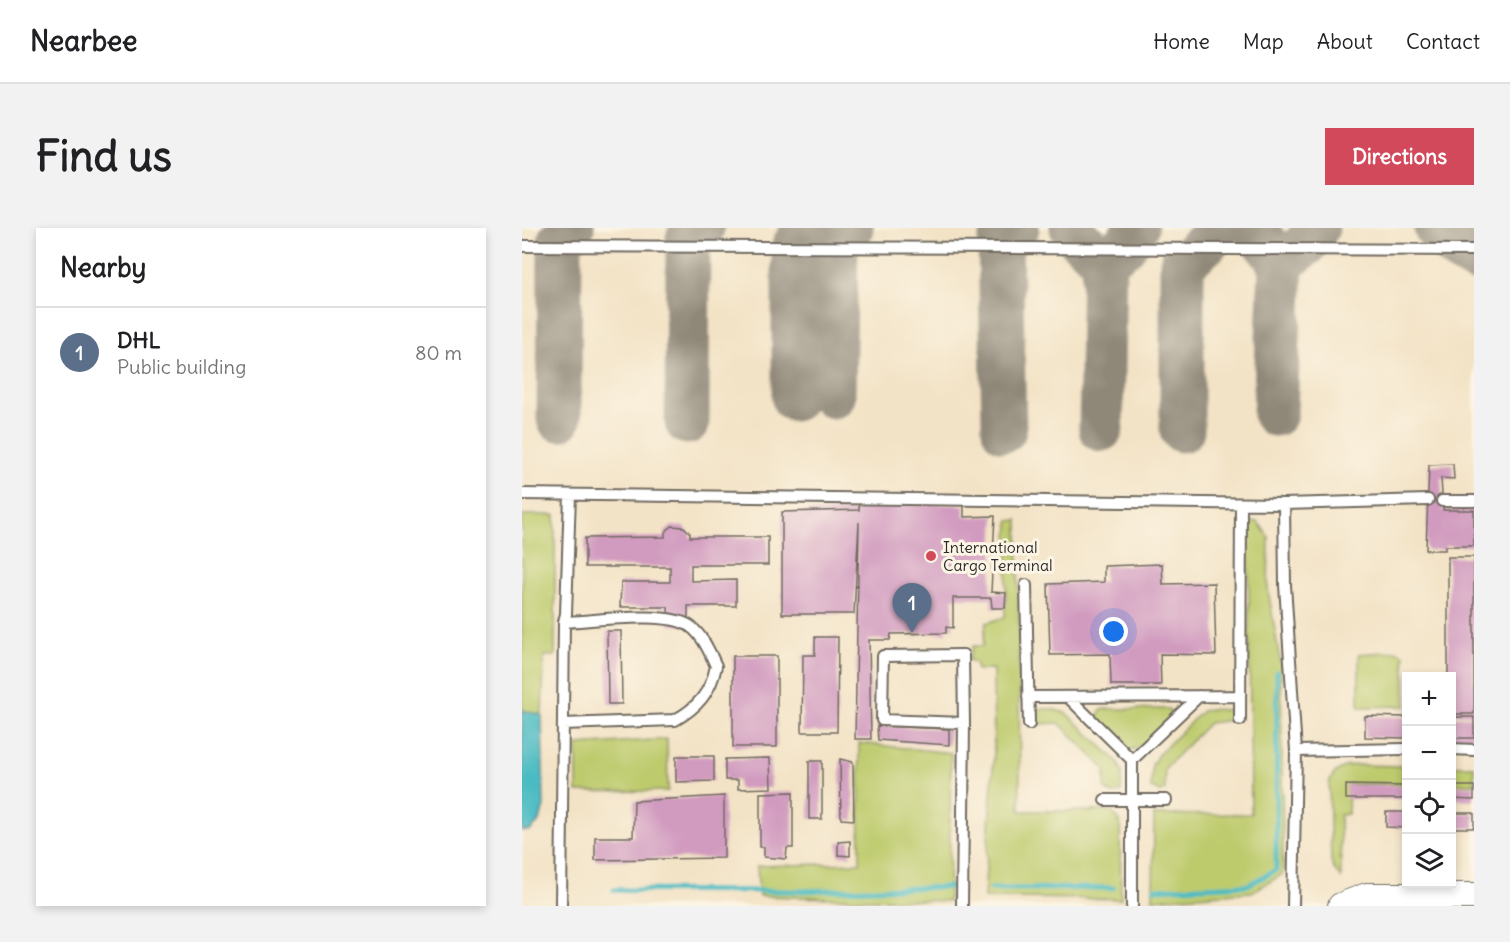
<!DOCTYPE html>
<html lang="en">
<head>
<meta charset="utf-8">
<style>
  body { margin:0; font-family:Delius,sans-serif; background:#f2f2f2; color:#202124 }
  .controls { position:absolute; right:18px; bottom:18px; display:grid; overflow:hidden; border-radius:0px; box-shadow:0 3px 9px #0003 }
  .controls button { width:54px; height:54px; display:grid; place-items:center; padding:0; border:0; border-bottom:2px solid #e0e0e0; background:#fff; color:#202124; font:30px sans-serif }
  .you { position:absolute; left:592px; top:404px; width:21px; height:21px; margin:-15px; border:4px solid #fff; border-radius:50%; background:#1a73e8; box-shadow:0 0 0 9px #1a73e833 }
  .badge { display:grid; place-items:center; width:39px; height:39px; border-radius:50%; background:#d1495b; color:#fff; font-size:20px; font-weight:700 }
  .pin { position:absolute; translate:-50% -50px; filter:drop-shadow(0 2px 3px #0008) }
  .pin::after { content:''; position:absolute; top:32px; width:21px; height:18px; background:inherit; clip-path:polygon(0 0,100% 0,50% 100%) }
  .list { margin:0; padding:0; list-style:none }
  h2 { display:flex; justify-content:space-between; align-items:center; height:78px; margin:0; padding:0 24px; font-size:26px }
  h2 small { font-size:20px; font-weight:400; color:#757577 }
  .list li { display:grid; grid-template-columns:39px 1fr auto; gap:18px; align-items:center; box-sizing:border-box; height:90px; padding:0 24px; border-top:2px solid #e0e0e0 }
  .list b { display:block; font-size:22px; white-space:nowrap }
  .list p { margin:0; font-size:20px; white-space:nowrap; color:#757577 }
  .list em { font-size:20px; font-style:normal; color:#757577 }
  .icon { flex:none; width:33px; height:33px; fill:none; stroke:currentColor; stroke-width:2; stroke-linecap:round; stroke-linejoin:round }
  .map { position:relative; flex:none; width:952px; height:678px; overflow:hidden; border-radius:0px }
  header { display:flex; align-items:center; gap:36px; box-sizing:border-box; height:84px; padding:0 30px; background:#fff; border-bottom:2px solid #e0e0e0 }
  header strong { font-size:28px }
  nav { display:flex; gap:33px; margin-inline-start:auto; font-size:21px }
  .intro { display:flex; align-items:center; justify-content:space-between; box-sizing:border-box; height:144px; padding:0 36px }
  h1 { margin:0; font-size:42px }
  .button { padding:15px 27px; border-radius:0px; background:#d1495b; color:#fff; font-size:21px; font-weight:700 }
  main { display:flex; gap:36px; padding:0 36px }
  aside { flex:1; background:#fff; border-radius:0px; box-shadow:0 3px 9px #0003 }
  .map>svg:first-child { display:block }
  .green { fill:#becb6d; stroke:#747b4c; stroke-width:1.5 }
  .water { fill:#4cbbc3; stroke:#3c7377; stroke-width:1.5 }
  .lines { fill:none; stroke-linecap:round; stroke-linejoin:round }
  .stream { stroke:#4cbbc3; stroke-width:5 }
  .taxiway { stroke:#8f8778; stroke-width:45 }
  .building { fill:#d19bc0 }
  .service-casing { stroke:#716b61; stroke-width:14 }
  .tertiary-casing { stroke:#716b61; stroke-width:28 }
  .service { stroke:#fff; stroke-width:10 }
  .tertiary { stroke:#fff; stroke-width:26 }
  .poi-dot { fill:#d1495b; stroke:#fcf5e5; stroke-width:2 }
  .labels { text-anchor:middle; stroke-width:6; stroke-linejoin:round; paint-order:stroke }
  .poi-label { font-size:16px; fill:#2b2b2b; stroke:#fcf5e5; text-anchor:start }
</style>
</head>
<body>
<header>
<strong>Nearbee</strong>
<nav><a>Home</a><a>Map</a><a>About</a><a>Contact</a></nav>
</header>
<div class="intro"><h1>Find us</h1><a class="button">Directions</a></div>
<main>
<aside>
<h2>Nearby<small></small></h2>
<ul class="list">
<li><span class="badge" style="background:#5c6f8a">1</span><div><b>DHL</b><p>Public building</p></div><em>80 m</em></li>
</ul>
</aside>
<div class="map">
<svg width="952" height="678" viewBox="0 0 952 678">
  <rect width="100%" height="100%" fill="#fcf5e5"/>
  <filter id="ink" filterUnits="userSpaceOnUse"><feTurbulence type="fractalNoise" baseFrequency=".0167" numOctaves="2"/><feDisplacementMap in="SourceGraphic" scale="12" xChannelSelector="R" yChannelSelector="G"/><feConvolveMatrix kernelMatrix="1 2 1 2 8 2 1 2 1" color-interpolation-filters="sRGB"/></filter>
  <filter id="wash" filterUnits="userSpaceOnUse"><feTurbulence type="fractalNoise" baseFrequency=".008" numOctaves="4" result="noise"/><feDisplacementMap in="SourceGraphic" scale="24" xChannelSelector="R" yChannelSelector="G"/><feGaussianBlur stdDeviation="1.35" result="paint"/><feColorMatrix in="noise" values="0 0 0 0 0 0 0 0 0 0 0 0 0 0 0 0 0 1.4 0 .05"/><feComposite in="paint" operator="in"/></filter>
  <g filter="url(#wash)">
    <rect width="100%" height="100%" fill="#f3e3c6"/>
    <path class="green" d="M0,287h33v141h-11l-2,59 -20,-5z
      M496,292l2,291h92l8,11 1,77 -137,-1 10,-145 -1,-84 -16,1 -2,-8 -6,-2 4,-14h10l3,-23 19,-6 4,-96z
      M726,293l10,1 11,15 -1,53 13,76 2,208 -31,18 -99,7 1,-84 97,-1z
      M876,423l6,4 2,51 -47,1v-53z
      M517,481h12l15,4 51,48 5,11 -1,20 -8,2 -8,-5v-20l-46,-46 -20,1 -3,-7z
      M582,481h65l2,4v3c-12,12 -25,33 -43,34l-31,-32 3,-7z
      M687,481l20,1 4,5 -1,5 -23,3 -44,45v22l-4,2 -10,-4 1,-23 6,-10 44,-44z
      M145,511l1,52 -91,1v-47z
      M337,515l92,10 -2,148 -190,-5 -2,-30 103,-3z
      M835,537l49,1v18h-57l-1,30 -8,1 1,63 -7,-9 -3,-8 -2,-77c4,-14 14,-18 28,-19z
      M930,538h22v18h-22z"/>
    <path class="water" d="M0,482l20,5 2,91 -4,15 -10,10h-8z"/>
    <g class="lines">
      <path class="stream" d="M469,661l123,-1
        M632,661l94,-4 28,-15 1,-198
        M92,662l181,1 157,-4"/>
      <path class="taxiway" d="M550,0l8,12 24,20
        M731,0l28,35
        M914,0l21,21 17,10
        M311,168l3,-152 15,-16
        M272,171v-153l12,-18
        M753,186l6,-151 24,-18 12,-17
        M37,191l1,-179 12,-12
        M165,194l1,-183 14,-11
        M579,201l3,-169 21,-15 11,-17
        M482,202l-4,-187 14,-10 3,-5
        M660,202v-166l24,-21 10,-15"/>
    </g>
    <g id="blocks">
      <path class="building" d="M931,236l1,15 -13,-1 2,32h31v36h-29v4h-19l3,-85z
        M337,275l105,2v12l31,-1 -4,76 15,1 -1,15h-13l-1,-10h-38v30l-7,-1v6l-55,1 -1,6h-21l2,99h-16l4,-217 -5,92h-72v-102l77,-2z
        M150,298l12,1 6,6v4h78v28h-77v16l45,-1v26h-48v20l-19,-1 -1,-18h-48l1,-25h49v-15h-85v-29l80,-1v-5z
        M926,329h26v157h-22v-38h-4z
        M640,336l1,20 51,-1 2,72 -56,-1 1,31h-50l-1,-31 -60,1 -2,-71 56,-2v-16z
        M85,403h14l1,73h-14z
        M293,409h23l-1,95h-35l1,-77h12z
        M211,428h44v91h-44z
        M843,488l41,1v21l-41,-1z
        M930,489h22v21h-22z
        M355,498l72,3v16l-71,-5z
        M154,528h38v25l-38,1z
        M248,530l1,30 -33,1v-9h-13v-21z
        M318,531l13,3 1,58 -13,-1z
        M287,533h13v58h-13z
        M824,557l60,1v13h-60z
        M930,558h22v14l-22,-1z
        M271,564v56h-6l-1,11 -22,-2v-10h-4v-54z
        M202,568v62l-129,2v-23h38l1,-36z
        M864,584h20v16l-20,-1z
        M930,585h22v15h-22z
        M328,613v15l-12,-1v-13z"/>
    </g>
  </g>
  <g filter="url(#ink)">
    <use href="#blocks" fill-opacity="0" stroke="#716b61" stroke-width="1.5"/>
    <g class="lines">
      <defs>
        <path id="service" d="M0,18l952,4
          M0,266l762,10 144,-4
          M920,273h32
          M762,276l1,81 11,166 -3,155
          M504,357l3,139
          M42,394l2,-8 4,-119
          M506,469l212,-1
          M546,469l64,63v146
          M718,492l1,-216
          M930,521l22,1
          M774,523l110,-2
          M610,532l67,-64
          M583,572h61
          M39,678l3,-284c30,-1 105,-12 127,5 12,9 19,26 25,39 -5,26 -19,42 -41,54l-112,4
          M440,678l2,-183 -1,-68 -80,1 -1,64 82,3"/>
        <path id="tertiary" d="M819,678l26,-10h107"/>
      </defs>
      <use href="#service" class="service-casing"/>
      <use href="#tertiary" class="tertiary-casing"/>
      <use href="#service" class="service"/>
      <use href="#tertiary" class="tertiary"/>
    </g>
  </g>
  <circle class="poi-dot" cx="409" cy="328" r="6"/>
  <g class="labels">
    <g class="poi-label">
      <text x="421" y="325">International<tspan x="421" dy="18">Cargo Terminal</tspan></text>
    </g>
  </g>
</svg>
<div class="controls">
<button>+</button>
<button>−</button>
<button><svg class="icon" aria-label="locate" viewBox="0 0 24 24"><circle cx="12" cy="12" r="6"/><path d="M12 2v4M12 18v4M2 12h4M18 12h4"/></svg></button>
<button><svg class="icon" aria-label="layers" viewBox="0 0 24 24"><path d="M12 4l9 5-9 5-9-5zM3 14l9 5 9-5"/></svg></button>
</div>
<div class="you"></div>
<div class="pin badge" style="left:390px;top:405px;background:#5c6f8a">1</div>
</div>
</main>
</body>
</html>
